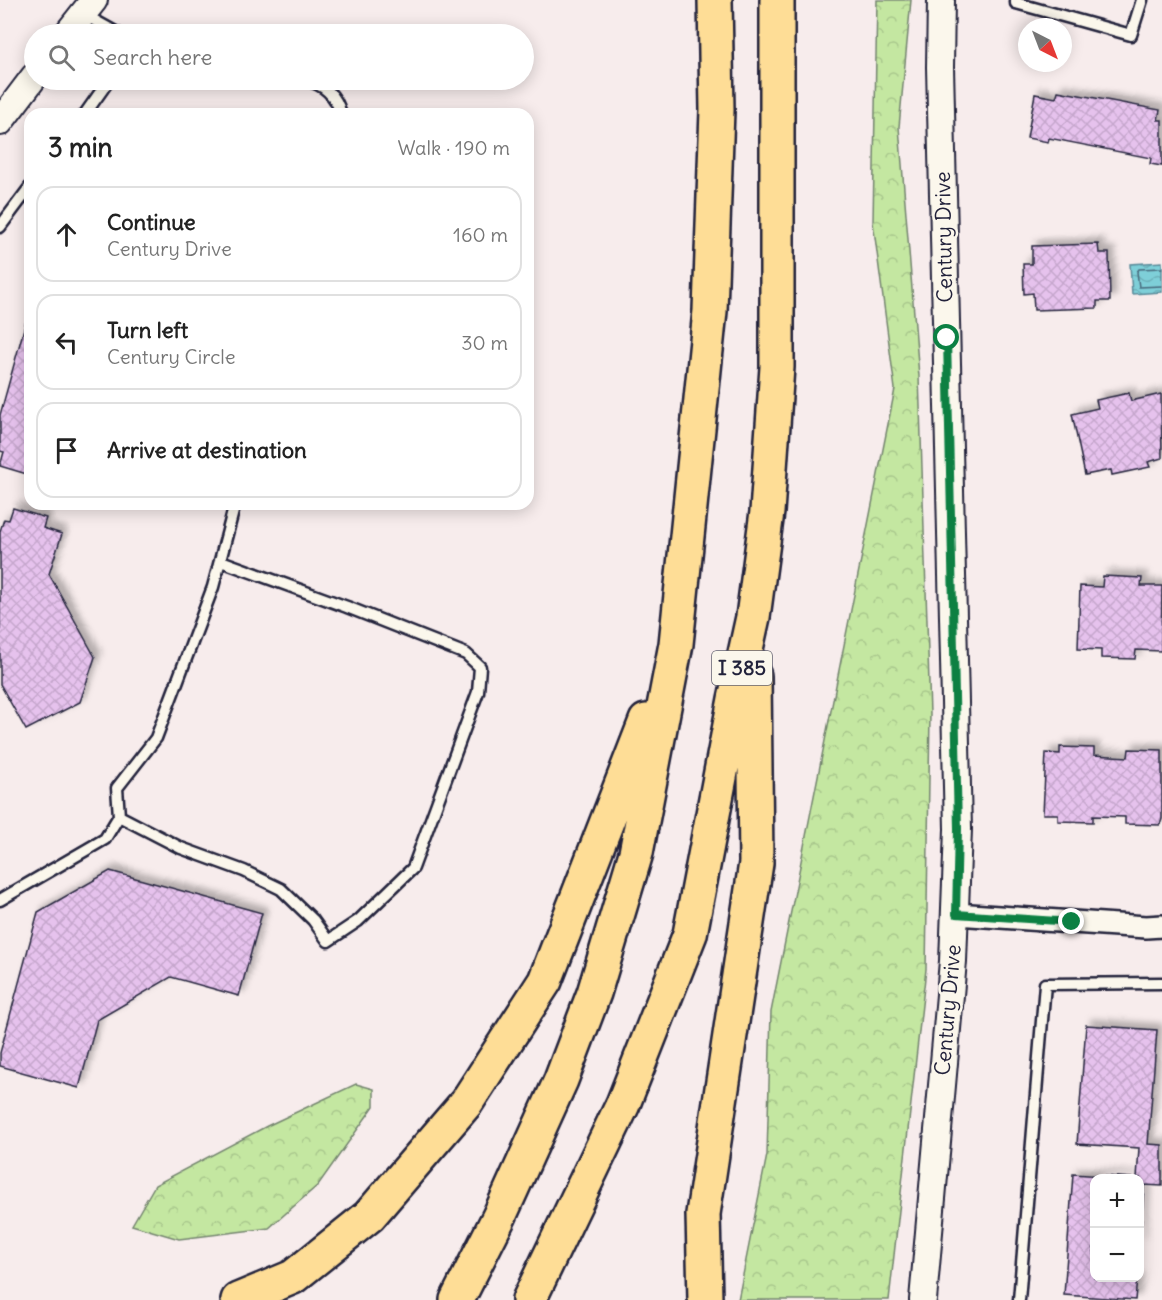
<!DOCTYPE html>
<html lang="en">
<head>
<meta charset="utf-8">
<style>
  body { margin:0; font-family:Delius,sans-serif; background:#f2f2f2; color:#222 }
  .controls { position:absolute; right:18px; bottom:18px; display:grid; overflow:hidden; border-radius:12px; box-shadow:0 3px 15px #0003 }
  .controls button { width:54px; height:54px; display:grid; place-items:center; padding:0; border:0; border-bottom:2px solid #e0e0e0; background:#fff; color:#222; font:30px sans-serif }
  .compass { position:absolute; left:1018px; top:18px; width:54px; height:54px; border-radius:50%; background:#fff; box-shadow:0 3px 15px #0003; rotate:138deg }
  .stop { position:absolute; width:18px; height:18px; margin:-14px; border:4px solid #0b8043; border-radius:50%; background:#fff }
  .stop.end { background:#0b8043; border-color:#fff; box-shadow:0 2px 6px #0008 }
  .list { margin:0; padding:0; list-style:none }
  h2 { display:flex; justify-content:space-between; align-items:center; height:78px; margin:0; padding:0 24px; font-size:26px }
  h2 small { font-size:20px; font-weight:400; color:#767676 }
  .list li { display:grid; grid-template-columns:39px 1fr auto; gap:18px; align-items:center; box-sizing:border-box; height:96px; margin:0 12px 12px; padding:0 12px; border:2px solid #e0e0e0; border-radius:18px }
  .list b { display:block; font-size:22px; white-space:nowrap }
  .list p { margin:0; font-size:20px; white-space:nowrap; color:#767676 }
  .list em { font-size:20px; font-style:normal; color:#767676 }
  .icon { flex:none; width:33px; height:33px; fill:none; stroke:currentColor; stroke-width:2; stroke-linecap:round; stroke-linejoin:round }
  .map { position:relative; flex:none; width:1162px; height:1300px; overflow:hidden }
  .search { position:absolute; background:#fff; box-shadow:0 3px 15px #0003; left:24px; top:24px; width:510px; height:66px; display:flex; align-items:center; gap:15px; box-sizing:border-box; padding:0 21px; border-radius:33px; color:#767676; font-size:22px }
  .panel { position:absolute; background:#fff; box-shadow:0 3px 15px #0003; left:24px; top:108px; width:510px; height:402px; border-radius:18px }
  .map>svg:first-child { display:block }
  .forest { fill:url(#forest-crowns); stroke:#73846e; stroke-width:1.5 }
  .water { fill:url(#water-waves); stroke:#598a99; stroke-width:1.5 }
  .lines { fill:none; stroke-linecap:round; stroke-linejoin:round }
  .shore { stroke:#47677a; stroke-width:1.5 }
  .building { fill:url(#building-cross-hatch); stroke:#22223b; stroke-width:1.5; filter:url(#shadow) }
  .service-casing { stroke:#22223b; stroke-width:15 }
  .minor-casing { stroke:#22223b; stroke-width:26 }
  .tertiary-casing { stroke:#22223b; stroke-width:30 }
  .motorway-casing { stroke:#22223b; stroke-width:38 }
  .service { stroke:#fbf7ec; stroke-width:10 }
  .minor { stroke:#fbf7ec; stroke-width:21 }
  .tertiary { stroke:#fbf7ec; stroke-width:26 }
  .motorway { stroke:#fedd96; stroke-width:33 }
  .route { stroke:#0b8043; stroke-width:8 }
  .labels { text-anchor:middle; stroke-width:5; stroke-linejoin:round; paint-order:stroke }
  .shield { fill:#fbf7ec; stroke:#636270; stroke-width:1.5 }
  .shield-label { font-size:20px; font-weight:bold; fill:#22223b }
  .street-label { font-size:21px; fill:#22223b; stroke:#fbf7ec }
</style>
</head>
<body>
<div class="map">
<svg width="1162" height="1300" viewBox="0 0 1162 1300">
  <defs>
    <pattern id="forest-crowns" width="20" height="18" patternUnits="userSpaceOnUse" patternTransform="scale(1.5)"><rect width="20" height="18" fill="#c4e7a1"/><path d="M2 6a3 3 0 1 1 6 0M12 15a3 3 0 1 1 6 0" fill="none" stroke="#a8c68c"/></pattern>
    <pattern id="water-waves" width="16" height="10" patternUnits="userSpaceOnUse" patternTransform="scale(1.5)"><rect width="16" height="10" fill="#7ecfd8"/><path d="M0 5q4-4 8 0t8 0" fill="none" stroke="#6db1ba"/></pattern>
    <pattern id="building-cross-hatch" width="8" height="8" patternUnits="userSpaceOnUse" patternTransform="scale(1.5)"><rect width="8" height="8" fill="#e6c2ed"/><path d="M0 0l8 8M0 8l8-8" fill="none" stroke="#c5a6cc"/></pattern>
    <filter id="shadow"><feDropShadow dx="5.5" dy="-5.5" stdDeviation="3" flood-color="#0004"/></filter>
  </defs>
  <rect width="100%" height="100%" fill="#f7ecec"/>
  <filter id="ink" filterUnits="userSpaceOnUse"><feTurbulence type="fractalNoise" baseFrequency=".0167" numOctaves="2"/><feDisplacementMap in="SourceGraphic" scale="12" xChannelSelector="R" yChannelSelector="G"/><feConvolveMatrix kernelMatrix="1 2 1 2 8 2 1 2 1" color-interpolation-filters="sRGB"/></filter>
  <g filter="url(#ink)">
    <path class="forest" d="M877,0h34l-12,127 20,249 11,338 -4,255 -37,331h-151l29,-145 4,-143 124,-623 -22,-167z
      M356,1084l18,5v17l-56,79 -49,43 -90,11 -47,-14 23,-40 112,-59z"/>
    <path class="water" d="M1162,262v30l-30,2 -2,-30z"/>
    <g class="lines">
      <path class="shore" d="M1162,268l-23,1 -2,3 2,15 23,-1"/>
    </g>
    <path class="building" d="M1058,91l102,19 -2,10h4v46l-12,-2 1,-6 -102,-20 -1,4 -21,-4 8,-44 21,4z
      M1098,244l1,9h10l1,48h-13v7l-63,2 -1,-17 -9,1 -1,-30h9v-18z
      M30,307v168l-30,-9 4,-14 -4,-1v-36z
      M1129,393l2,8 30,-7 1,64 -14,4 2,5 -38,8 -1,-5 -26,5 -13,-61 26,-6 -2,-8z
      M13,508l33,10 -3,10 19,6 -13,40 46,83 -15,45 -54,28 -26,-46v-153l4,-12 5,1z
      M1103,576l39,2 -1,8h21l-1,65 -25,-1 -1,9 -34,-1v-8l-23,-1 2,-63 22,1z
      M1060,747l34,1v7l34,2 1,-8 33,1v69l-2,6 -35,-1v-7l-32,-1v6l-35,-1v-7h-15l3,-61 14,1z
      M110,871l152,42 -23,83 -68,-19 -74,43 -18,68 -79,-22v-13l38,-141z
      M1086,1025l71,5 -9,114 14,1v41l-18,-1 -4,59v-66h-3l2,-30 -62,-4z
      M1073,1174l59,4h-38v100h43l-2,22 -71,-5z"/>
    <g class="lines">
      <defs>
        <path id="service" d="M1016,0v3l115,32 11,-35
          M83,14l36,20
          M305,80c19,4 31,15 36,34
          M85,114l24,-34
          M0,227l30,-40
          M119,816l62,32 63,23 37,18 32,31 15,21 30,-20 55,-53 65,-176 2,-25 -14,-13 -119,-47 -126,-46
          M0,900l105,-61 14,-23 -2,-28 39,-50 57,-151 22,-83
          M1019,1300l26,-316 117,-1"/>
        <path id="minor" d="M956,914l190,13 16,-1"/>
        <path id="tertiary" d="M67,34l27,-34
          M0,122l34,-45
          M923,1300l30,-339 5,-132 -18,-762 1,-67"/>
        <path id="motorway" d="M238,1300l55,-23 76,-61 97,-113 79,-122 101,-260
          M457,1300l42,-83 62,-137 33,-87 42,-140 40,-209 34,-333 7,-201 -2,-110
          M529,1300l94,-196 67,-170 45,-235 18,-82 14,-105 10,-145v-367
          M705,1300l-2,-86 53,-351 -2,-187"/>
      </defs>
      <use href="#service" class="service-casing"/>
      <use href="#minor" class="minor-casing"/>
      <use href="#tertiary" class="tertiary-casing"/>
      <use href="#motorway" class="motorway-casing"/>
      <use href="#service" class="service"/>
      <use href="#minor" class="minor"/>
      <use href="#tertiary" class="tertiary"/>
      <use href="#motorway" class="motorway"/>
    </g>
  </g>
  <g class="lines" filter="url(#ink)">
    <path class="route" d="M947,338l11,491 -2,85 116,8"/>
  </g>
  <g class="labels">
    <rect class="shield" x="712" y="651" width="60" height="34" rx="4.5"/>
    <g class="shield-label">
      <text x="742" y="675">I 385</text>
    </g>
    <g class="street-label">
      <text transform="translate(944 237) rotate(-91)" y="7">Century Drive</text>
      <text transform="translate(948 1010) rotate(-85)" y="7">Century Drive</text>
    </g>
  </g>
</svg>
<div class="controls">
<button>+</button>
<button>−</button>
</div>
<svg class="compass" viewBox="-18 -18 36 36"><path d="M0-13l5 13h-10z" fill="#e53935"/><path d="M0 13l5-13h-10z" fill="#767676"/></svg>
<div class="stop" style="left:947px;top:338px"></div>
<div class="stop end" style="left:1072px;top:922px"></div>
<div class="search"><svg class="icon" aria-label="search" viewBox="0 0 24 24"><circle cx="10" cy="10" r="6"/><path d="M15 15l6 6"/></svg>Search here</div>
<section class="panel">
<h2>3 min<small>Walk · 190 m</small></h2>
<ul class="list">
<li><svg class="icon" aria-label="ahead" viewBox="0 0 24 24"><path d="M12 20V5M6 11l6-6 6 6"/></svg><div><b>Continue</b><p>Century Drive</p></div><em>160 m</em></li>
<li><svg class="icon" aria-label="left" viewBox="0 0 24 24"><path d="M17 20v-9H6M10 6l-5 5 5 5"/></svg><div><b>Turn left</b><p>Century Circle</p></div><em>30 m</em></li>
<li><svg class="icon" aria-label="arrive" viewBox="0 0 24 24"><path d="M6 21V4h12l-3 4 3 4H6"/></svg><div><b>Arrive at destination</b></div></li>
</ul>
</section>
</div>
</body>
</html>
